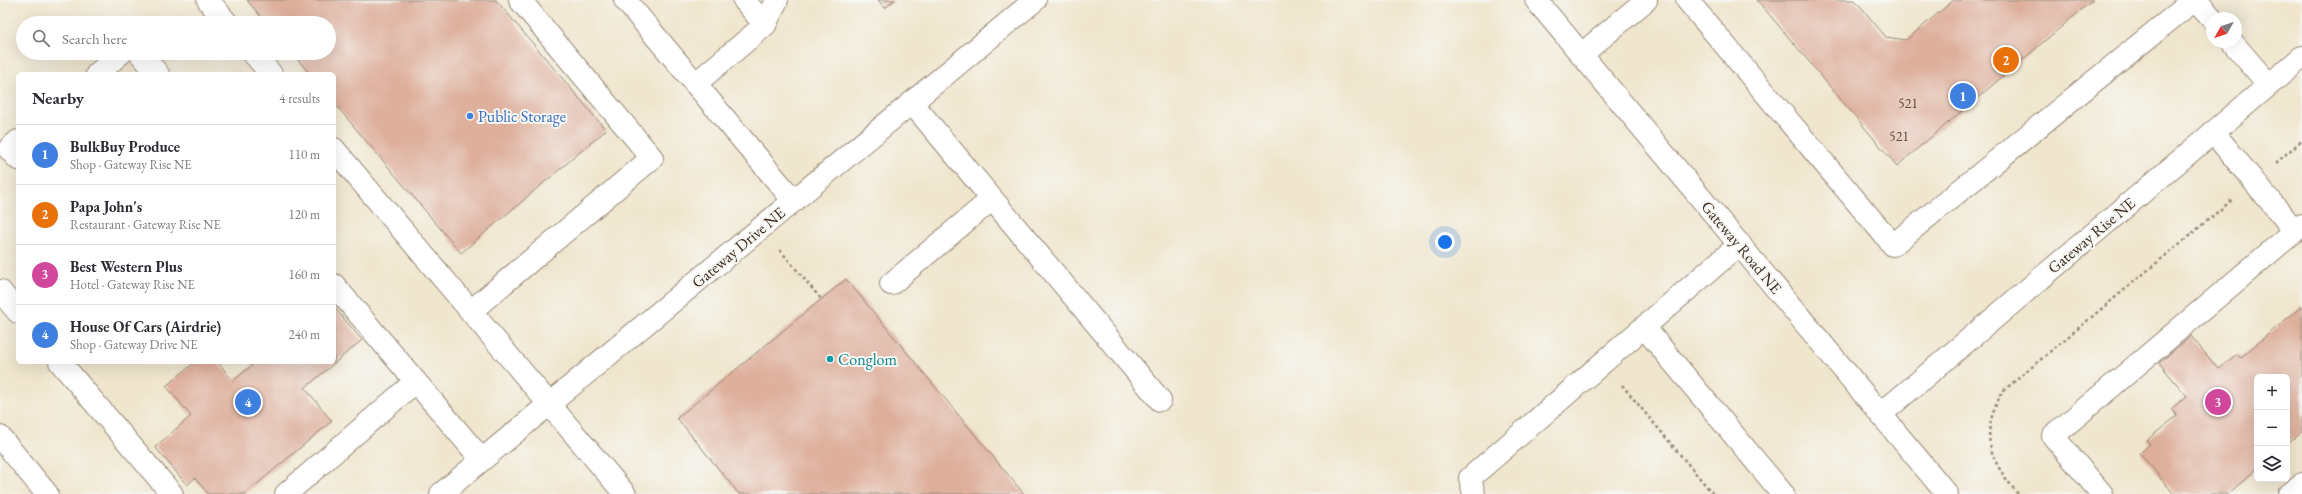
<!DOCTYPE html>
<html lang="en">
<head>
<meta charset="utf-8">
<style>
  body { margin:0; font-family:"EB Garamond",serif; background:#f7f7f7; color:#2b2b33 }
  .controls { position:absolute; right:12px; bottom:12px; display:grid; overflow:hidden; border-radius:6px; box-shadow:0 4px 16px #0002 }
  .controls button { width:36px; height:36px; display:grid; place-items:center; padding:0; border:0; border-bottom:1px solid #e1e1e2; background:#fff; color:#2b2b33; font:20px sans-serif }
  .compass { position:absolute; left:2206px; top:12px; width:36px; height:36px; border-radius:50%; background:#fff; box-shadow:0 4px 16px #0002; rotate:230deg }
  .you { position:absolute; left:1445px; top:242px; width:14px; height:14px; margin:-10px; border:3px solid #fff; border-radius:50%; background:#1a73e8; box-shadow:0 0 0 6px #1a73e833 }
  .badge { display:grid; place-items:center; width:26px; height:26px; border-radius:50%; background:#1f6fb2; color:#fff; font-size:13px; font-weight:700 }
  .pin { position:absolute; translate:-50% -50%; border:2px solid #fff; box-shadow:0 1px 4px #0006 }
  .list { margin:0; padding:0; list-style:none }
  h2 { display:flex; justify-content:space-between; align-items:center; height:52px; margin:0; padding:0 16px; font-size:17px }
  h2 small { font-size:13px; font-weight:400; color:#7c7c81 }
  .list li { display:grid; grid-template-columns:26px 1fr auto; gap:12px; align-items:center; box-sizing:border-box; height:60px; padding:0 16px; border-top:1px solid #e1e1e2 }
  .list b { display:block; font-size:15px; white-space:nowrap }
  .list p { margin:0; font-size:13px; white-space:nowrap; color:#7c7c81 }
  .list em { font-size:13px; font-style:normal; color:#7c7c81 }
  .icon { flex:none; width:22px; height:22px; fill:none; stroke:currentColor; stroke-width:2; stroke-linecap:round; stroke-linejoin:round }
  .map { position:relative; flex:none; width:2302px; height:494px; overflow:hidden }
  .search { position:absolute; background:#fff; box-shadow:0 4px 16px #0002; left:16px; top:16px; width:320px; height:44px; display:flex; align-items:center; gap:10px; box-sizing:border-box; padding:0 14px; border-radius:22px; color:#7c7c81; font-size:15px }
  .panel { position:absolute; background:#fff; box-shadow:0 4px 16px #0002; left:16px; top:72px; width:320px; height:292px; border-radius:6px }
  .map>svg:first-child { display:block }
  .building { fill:#deaf9b }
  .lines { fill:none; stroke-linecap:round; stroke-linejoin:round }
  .minor-casing { stroke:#968876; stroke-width:24 }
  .path { stroke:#968876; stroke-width:2.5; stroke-dasharray:3 3; stroke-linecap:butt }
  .minor { stroke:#fff; stroke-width:22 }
  .shop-dot { fill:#3f7fe0; stroke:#f6f6f2; stroke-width:1.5 }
  .culture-dot { fill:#0f9aa8; stroke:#f6f6f2; stroke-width:1.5 }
  .labels { text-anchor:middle; stroke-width:4; stroke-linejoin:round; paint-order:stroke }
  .number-label { font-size:14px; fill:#644b3d }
  .shop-label { font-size:16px; fill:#366cbe; stroke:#f6f6f2; text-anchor:start }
  .street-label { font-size:16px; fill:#3b2a1e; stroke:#f6f6f2 }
  .culture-label { font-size:16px; fill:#0d838f; stroke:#f6f6f2; text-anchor:start }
</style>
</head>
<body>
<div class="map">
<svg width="2302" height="494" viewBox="0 0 2302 494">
  <rect width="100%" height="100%" fill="#f6f6f2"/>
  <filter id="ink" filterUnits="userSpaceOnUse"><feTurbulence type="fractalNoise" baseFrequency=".025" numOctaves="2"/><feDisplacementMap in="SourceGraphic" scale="8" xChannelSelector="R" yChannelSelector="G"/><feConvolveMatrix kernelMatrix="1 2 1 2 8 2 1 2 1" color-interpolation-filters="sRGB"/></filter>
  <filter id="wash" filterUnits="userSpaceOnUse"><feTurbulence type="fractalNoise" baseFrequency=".012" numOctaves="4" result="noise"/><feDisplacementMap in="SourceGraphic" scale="16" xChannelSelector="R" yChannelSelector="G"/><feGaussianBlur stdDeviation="0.9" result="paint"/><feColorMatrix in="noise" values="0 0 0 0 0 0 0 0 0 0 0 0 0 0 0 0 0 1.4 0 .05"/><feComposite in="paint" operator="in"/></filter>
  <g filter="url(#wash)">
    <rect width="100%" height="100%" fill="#f0e6ce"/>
    <g id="blocks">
      <path class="building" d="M247,0h249l110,130 -145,123 -127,-150v-29h-24l-18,-21h37v-30h-63z
        M878,0h17l-10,8z
        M1757,0h98l31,37 20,3 48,-40h139l-196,166z
        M846,279l178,215h-285l-62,-76z
        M2302,306v125l-15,13v-67h-30v92l-29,25h-54l-34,-41 10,-9 -3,-4 30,-24 -6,-7 16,-13 -28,-33 32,-27 27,33 19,-15 3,4z
        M334,307l28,33 -57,48 27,33 -87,73h-37l-13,-16 -8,7 -32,-38 36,-31 -25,-30 29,-24h23l15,19 23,-19h78z"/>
    </g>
  </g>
  <g filter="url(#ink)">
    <use href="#blocks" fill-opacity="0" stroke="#968876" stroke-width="1"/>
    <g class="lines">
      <defs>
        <path id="minor" d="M208,0l19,23
          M625,0l169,201
          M1536,0l411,494
          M1687,0l206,245 301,-245
          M2196,0l16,18
          M765,25l12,-25
          M2232,42l37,43
          M140,53l18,21
          M253,53l18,21
          M1581,55l65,-55
          M97,74l24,-21
          M695,84l70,-59 -21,-25
          M912,103l248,297
          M2213,132l82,99
          M18,141l-9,8 9,10
          M334,149l291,345
          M1740,244l-96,83 139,167
          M891,284l101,-85
          M334,285l148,175
          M0,291l18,21
          M471,311l181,-153 -132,-158
          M60,362l112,132
          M1881,414l421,-357
          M0,437l47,57
          M286,494l129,-112
          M441,494l594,-494
          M1474,494l-4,-16 174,-151
          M2102,494l-49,-58 249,-211
          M2289,494l13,-10"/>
      </defs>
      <use href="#minor" class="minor-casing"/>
      <path class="path" d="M2276,163l26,-23
        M780,250l41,49
        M1622,385l91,109
        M2018,494c-30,-36 -39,-60 -15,-103l229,-191"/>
      <use href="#minor" class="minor"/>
    </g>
  </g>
  <circle class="shop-dot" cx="470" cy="116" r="4"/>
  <circle class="culture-dot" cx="830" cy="359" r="4"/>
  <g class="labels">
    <g class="number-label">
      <text x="1908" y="108">521</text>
      <text x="1899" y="141">521</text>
    </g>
    <g class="shop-label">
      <text x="478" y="122">Public Storage</text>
    </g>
    <g class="street-label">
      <text transform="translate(2091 235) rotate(-40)" y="6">Gateway Rise NE</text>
      <text transform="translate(738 247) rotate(-40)" y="6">Gateway Drive NE</text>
      <text transform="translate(1742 247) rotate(50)" y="6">Gateway Road NE</text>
    </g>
    <g class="culture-label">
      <text x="838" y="365">Conglom</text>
    </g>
  </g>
</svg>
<div class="controls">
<button>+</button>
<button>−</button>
<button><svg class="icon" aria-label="layers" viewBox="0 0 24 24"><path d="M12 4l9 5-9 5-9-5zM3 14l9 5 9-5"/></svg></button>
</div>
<svg class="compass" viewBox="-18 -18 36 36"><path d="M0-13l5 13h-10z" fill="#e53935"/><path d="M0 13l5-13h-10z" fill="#7c7c81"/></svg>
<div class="you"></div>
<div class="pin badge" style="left:1963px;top:96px;background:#3f7fe0">1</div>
<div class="pin badge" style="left:2006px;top:60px;background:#e8710a">2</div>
<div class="pin badge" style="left:2218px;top:402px;background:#d1479c">3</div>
<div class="pin badge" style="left:248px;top:402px;background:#3f7fe0">4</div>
<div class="search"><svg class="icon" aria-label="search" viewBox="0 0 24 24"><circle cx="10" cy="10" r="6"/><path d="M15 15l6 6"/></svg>Search here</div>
<section class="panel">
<h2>Nearby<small>4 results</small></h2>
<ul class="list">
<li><span class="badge" style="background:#3f7fe0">1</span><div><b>BulkBuy Produce</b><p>Shop · Gateway Rise NE</p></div><em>110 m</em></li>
<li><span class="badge" style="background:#e8710a">2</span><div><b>Papa John's</b><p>Restaurant · Gateway Rise NE</p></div><em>120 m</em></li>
<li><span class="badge" style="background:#d1479c">3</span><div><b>Best Western Plus</b><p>Hotel · Gateway Rise NE</p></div><em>160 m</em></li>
<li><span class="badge" style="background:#3f7fe0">4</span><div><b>House Of Cars (Airdrie)</b><p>Shop · Gateway Drive NE</p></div><em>240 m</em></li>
</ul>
</section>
</div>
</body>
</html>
